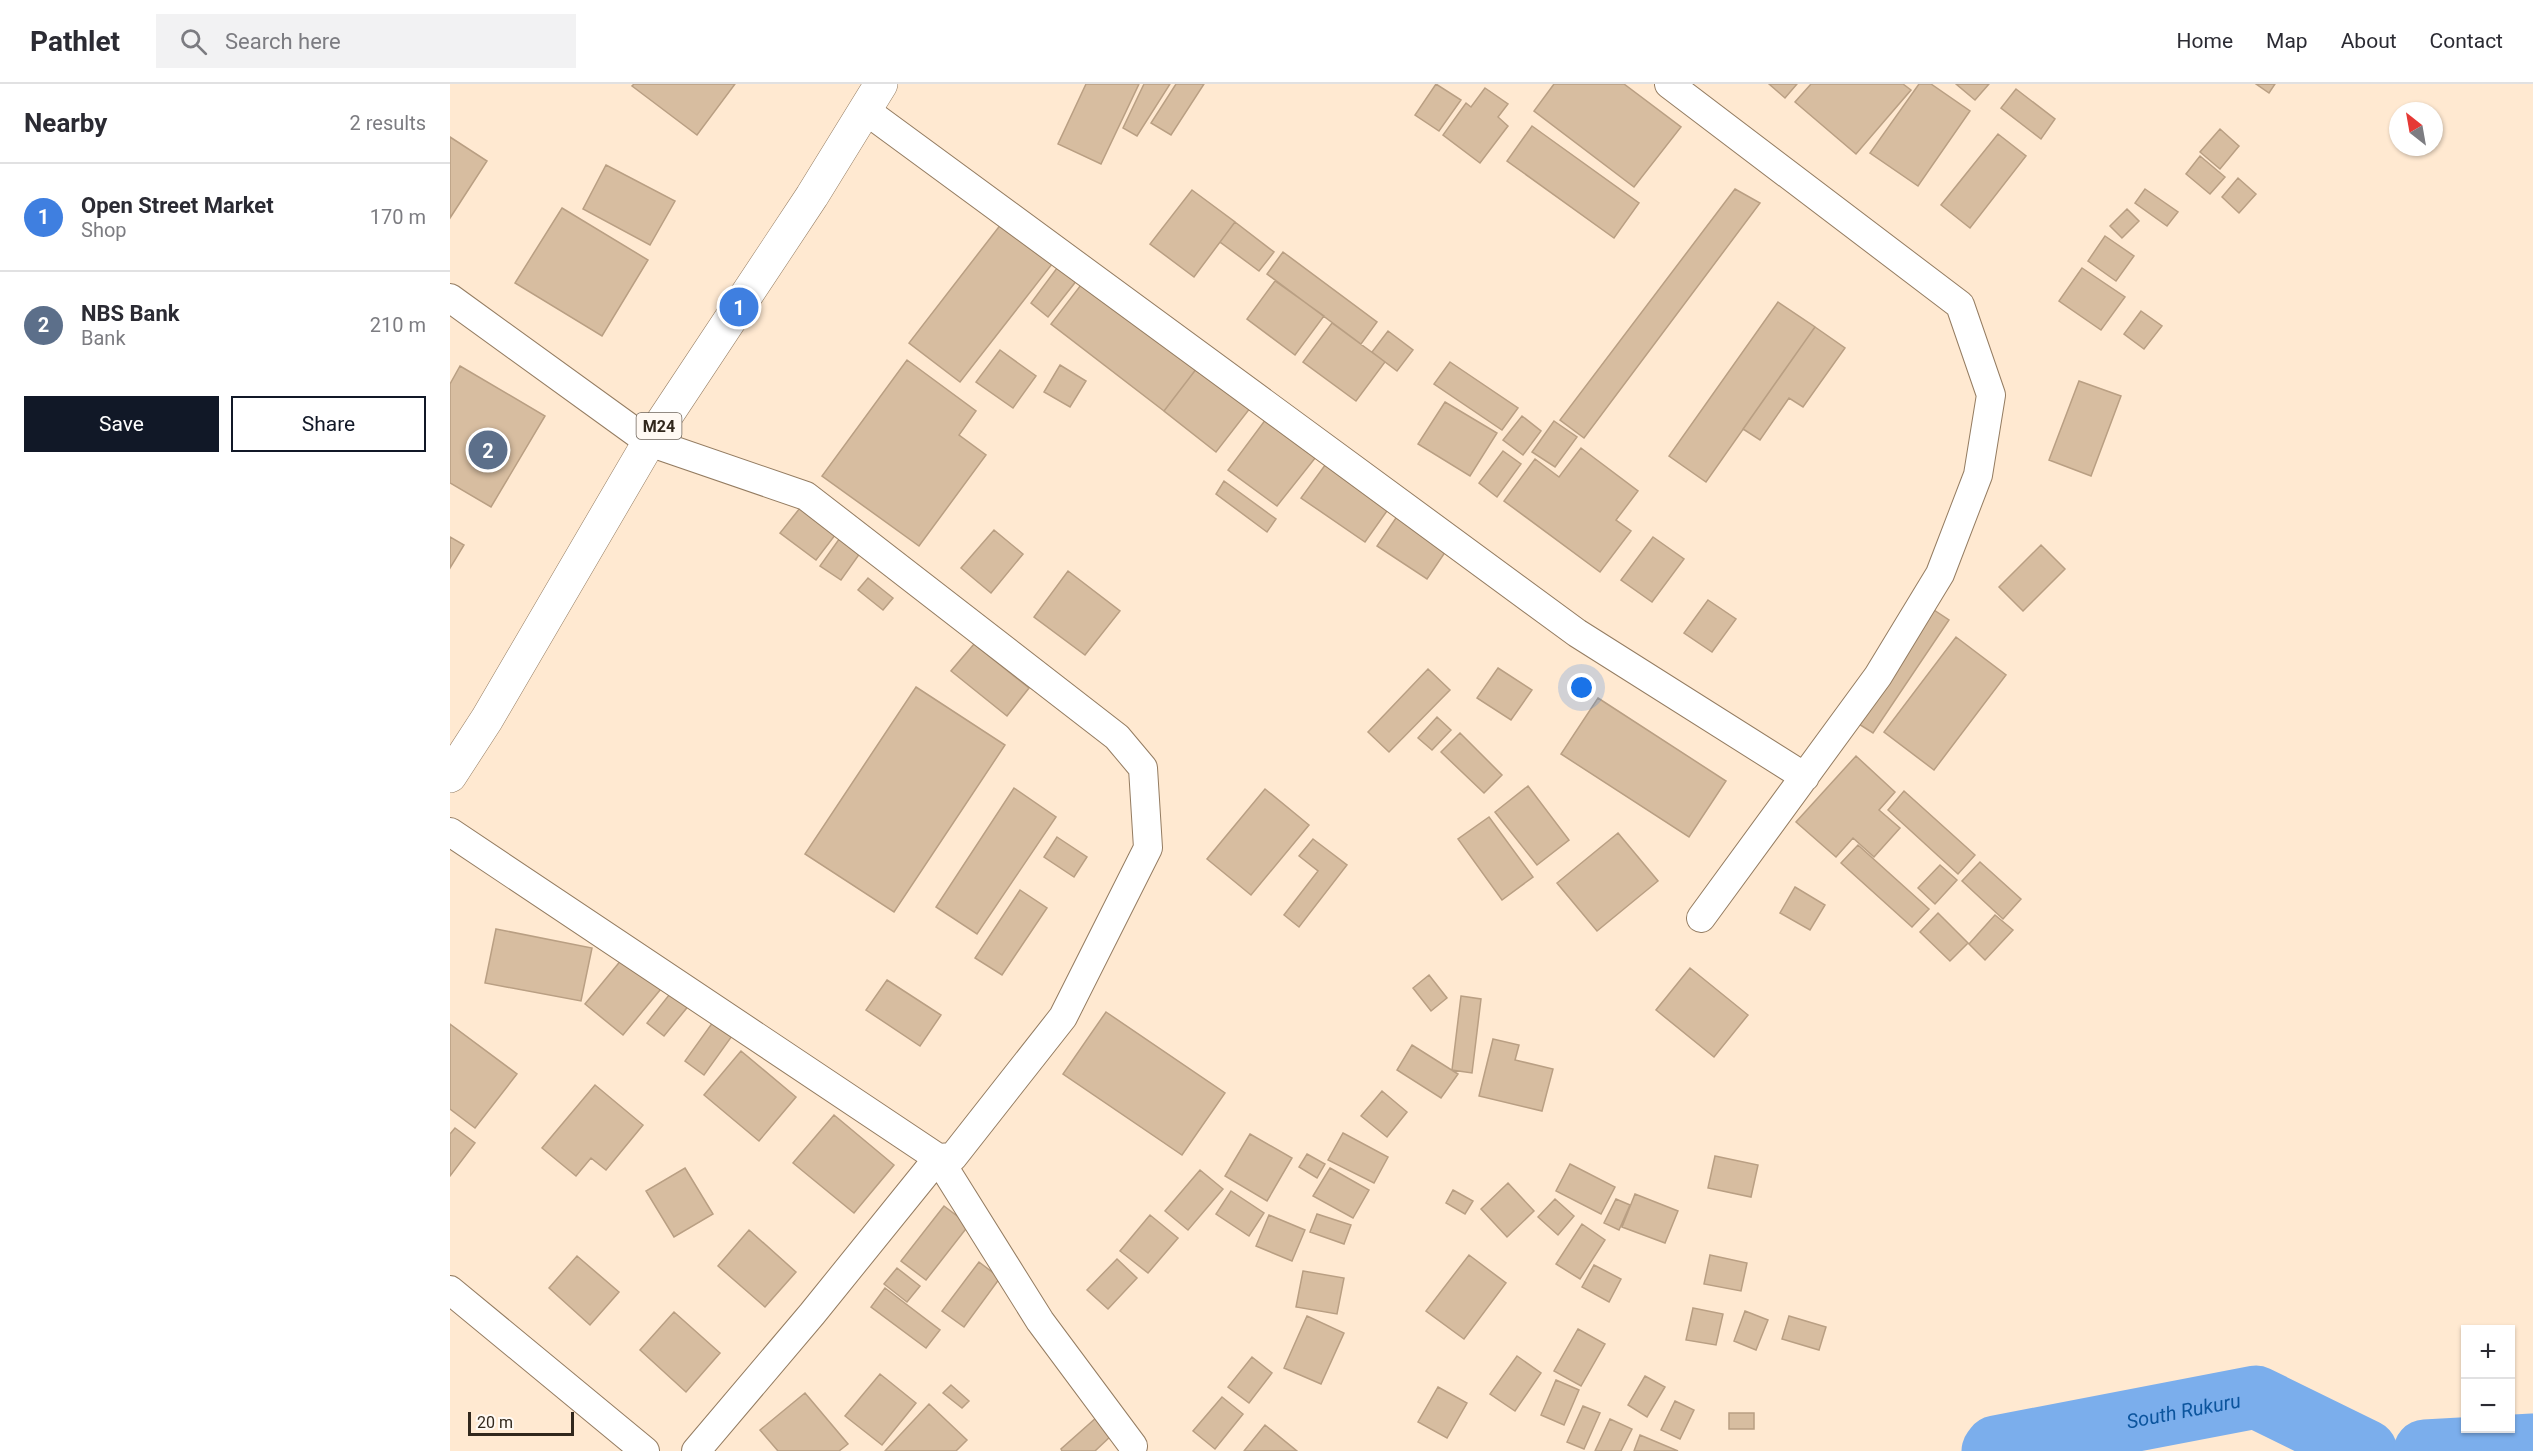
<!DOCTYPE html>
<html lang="en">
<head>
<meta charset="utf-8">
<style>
  body { margin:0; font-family:Roboto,sans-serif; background:#f2f2f3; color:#2b2b33 }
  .controls { position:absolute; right:18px; bottom:18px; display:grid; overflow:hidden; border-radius:0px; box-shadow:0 2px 4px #0004 }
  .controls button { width:54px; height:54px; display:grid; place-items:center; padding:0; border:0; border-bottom:2px solid #e1e1e2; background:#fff; color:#2b2b33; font:30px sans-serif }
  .compass { position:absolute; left:1939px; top:18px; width:54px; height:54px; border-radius:50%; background:#fff; box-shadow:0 2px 4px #0004; rotate:329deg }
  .scale { position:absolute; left:18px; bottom:15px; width:106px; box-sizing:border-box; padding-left:6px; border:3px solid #31271c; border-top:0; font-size:16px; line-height:21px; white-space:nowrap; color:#31271c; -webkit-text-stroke:4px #fff9f3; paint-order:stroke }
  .you { position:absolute; left:1132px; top:604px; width:21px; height:21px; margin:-15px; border:4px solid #fff; border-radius:50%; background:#1a73e8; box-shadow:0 0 0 9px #1a73e833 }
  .badge { display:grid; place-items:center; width:39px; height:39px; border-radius:50%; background:#111827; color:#fff; font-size:20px; font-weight:700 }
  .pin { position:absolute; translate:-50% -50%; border:3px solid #fff; box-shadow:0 2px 6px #0006 }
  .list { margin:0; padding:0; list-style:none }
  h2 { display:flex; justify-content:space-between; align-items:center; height:78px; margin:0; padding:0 24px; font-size:26px }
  h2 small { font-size:20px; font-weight:400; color:#7c7c81 }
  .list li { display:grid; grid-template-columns:39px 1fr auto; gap:18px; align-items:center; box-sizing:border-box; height:108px; padding:0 24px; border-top:2px solid #e1e1e2 }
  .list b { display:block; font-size:22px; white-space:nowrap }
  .list p { margin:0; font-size:20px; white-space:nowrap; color:#7c7c81 }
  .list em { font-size:20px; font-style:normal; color:#7c7c81 }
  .actions { display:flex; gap:12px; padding:18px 24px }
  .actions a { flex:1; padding:14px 0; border:2px solid #111827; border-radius:0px; text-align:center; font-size:21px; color:#111827 }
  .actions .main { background:#111827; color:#fff }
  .icon { flex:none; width:33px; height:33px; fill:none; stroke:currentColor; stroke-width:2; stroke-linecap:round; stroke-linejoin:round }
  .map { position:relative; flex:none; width:2083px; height:1367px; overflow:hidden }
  header { display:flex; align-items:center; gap:36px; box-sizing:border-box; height:84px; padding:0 30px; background:#fff; border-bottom:2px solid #e1e1e2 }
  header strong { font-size:28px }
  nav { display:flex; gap:33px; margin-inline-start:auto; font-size:21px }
  .search { width:420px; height:54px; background:#f2f2f3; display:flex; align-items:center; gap:15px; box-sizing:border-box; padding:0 21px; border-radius:0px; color:#7c7c81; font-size:22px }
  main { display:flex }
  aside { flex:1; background:#fff }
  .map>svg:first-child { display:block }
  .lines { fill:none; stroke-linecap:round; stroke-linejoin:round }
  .river { stroke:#7baeec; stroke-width:63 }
  .building { fill:#d7bda0; stroke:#b99f83; stroke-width:1.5 }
  .street-casing { stroke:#947c61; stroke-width:30 }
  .primary-casing { stroke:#947c61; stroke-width:34 }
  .street { stroke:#fff; stroke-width:28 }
  .primary { stroke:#fff; stroke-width:33 }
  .labels { text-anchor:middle; stroke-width:6; stroke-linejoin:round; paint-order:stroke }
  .shield { fill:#fff9f3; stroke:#6f665c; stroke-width:1.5 }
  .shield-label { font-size:16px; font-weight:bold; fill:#31271c }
  .water-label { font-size:20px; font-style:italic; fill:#0b549d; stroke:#fff9f3 }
</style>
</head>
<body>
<header>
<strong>Pathlet</strong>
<div class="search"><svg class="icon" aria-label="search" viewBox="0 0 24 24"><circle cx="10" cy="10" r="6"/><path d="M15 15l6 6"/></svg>Search here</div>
<nav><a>Home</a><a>Map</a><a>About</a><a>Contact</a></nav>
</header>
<main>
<aside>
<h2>Nearby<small>2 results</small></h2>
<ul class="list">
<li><span class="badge" style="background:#3f7fe0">1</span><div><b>Open Street Market</b><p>Shop</p></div><em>170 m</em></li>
<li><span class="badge" style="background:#5c6f8a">2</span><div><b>NBS Bank</b><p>Bank</p></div><em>210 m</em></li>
</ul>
<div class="actions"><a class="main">Save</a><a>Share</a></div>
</aside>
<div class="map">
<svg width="2083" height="1367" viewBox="0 0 2083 1367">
  <rect width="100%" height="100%" fill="#ffe9d1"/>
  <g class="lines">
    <g class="river">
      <path id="s1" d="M1543,1367l3,-4 260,-50 110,54"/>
      <path d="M1975,1367l108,-6"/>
    </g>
  </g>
  <path class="building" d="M184,0h101l-38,51 -65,-49z
    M636,0h53l-38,80 -43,-20z
    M694,0h26l-33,52 -14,-8z
    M726,0h28l-33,51 -20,-12z
    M986,0l25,16 -22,31 -24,-16z
    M1104,0h70l57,43 -47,60 -100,-76z
    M1319,0h28l-12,14z
    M1361,0h92l8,6 -55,64 -61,-52z
    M1469,0h12l39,27 -52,75 -48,-33z
    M1506,0h33l-14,16z
    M1806,0h19l-6,9z
    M1035,4l23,16 -10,13 10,9 -28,37 -37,-28 23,-32 5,4z
    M1566,5l39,30 -14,20 -40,-31z
    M1082,42l107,77 -25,35 -107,-77z
    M1770,45l19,17 -19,23 -20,-17z
    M1548,50l28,22 -56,72 -29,-23z
    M0,53l37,24 -37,57z
    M1750,72l25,21 -15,17 -24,-20z
    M156,81l69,36 -25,44 -67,-36z
    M1788,94l18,16 -17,19 -17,-16z
    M1285,105l25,14 -176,235 -24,-18z
    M1695,105l33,23 -11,14 -32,-23z
    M742,106l43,32 -41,55 -44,-33z
    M112,124l86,52 -46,76 -87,-53z
    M1677,125l12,12 -17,17 -12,-12z
    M555,135l51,40 -96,123 -51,-39z
    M785,138l39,30 -15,19 -39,-29z
    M1655,152l29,20 -18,25 -28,-20z
    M833,168l94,70 -16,22 -94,-70z
    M613,176l18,15 -33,42 -17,-14z
    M1632,184l43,29 -24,33 -42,-29z
    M634,197l113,87 -33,43 -113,-87z
    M825,197l49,35 -29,39 -48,-36z
    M1328,218l37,25 -109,155 -37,-26z
    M1691,227l21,15 -18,23 -20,-15z
    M882,239l53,39 -29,39 -53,-39z
    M1365,243l30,21 -42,59 -14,-9 -29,42 -17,-11z
    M938,247l25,19 -16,21 -25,-19z
    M550,266l36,26 -23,32 -37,-26z
    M457,276l69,51 -17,24 27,20 -67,91 -97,-70z
    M1000,278l68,46 -16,22 -68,-46z
    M610,281l26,16 -16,26 -26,-15z
    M10,282l85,50 -54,91 -41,-24v-99z
    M747,284l54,39 -35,45 -52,-41z
    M1629,297l42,15 -30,80 -42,-16z
    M995,318l52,31 -27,43 -52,-32z
    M1072,332l19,15 -18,24 -20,-15z
    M816,335l50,38 -39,49 -49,-36z
    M1104,337l23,16 -22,30 -23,-15z
    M1131,364l57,43 -22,29 15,11 -31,41 -96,-71 31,-42 24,18z
    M1053,367l18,13 -24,33 -18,-14z
    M881,373l63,44 -29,41 -64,-44z
    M774,397l52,38 -9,13 -51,-38z
    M354,419l35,27 -23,30 -36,-27z
    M950,428l50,33 -23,34 -50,-33z
    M544,446l29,24 -32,39 -30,-25z
    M392,451l21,14 -22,31 -21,-14z
    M0,453l14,8 -14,23z
    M1203,453l31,22 -32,43 -31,-22z
    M1591,461l24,24 -42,42 -24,-24z
    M618,487l52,40 -35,44 -51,-38z
    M418,494l25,20 -10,12 -25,-20z
    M1258,516l28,19 -24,33 -28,-19z
    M1481,524l18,12 -76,113 -19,-12z
    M1506,553l50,38 -72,95 -50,-38z
    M524,560l55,44 -22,28 -56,-45z
    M1048,584l34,22 -21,30 -34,-22z
    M978,585l22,21 -61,62 -21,-20z
    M466,603l89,58 -111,167 -89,-58z
    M1148,614l128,83 -37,56 -128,-83z
    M987,633l14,13 -19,20 -14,-12z
    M1010,649l42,42 -18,18 -43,-41z
    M1406,672l39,36 -16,18 21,18 -26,29 -21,-19 -17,19 -40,-35z
    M1078,702l41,54 -32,25 -42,-53z
    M564,704l42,29 -79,117 -41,-27z
    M815,705l44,36 -58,70 -44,-36z
    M1454,707l71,64 -17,19 -70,-64z
    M1039,733l44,60 -31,23 -44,-61z
    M1168,749l40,48 -61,50 -40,-48z
    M607,753l30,20 -13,20 -30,-20z
    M863,755l34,26 -48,62 -15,-12 34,-44 -19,-15z
    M1408,761l71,64 -17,18 -71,-64z
    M1530,778l41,37 -18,20 -41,-38z
    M1490,781l17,15 -22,24 -17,-16z
    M1345,803l30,18 -15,25 -30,-17z
    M570,806l27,18 -45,67 -27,-17z
    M1488,829l30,30 -18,18 -30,-29z
    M1545,831l18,15 -28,30 -16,-16z
    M46,845l96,19 -11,53 -96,-18z
    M177,869l38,31 -42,51 -38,-31z
    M1240,884l58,47 -34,42 -58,-47z
    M979,891l18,23 -16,13 -18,-23z
    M437,896l54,35 -21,31 -54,-36z
    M223,906l17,14 -26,32 -17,-13z
    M1011,912l20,3 -9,74 -20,-3z
    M656,928l119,81 -43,62 -119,-81z
    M263,938l19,14 -28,39 -19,-14z
    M0,940l67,50 -42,54 -25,-19z
    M1043,955l26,6 -4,15 38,9 -11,42 -63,-15z
    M962,961l46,29 -17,24 -44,-28z
    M291,967l55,46 -37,44 -55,-46z
    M145,1001l48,40 -37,45 -15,-12 -15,18 -34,-28z
    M932,1007l25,21 -20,25 -26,-21z
    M384,1031l60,50 -40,48 -61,-50z
    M5,1044l20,15 -25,33v-42z
    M893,1049l45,24 -14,26 -46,-23z
    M800,1050l42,24 -25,43 -42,-25z
    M857,1070l18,10 -8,14 -18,-11z
    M1265,1072l43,9 -7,32 -43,-9z
    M1120,1080l45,23 -14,27 -45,-23z
    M235,1084l28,46 -39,23 -28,-46z
    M880,1084l39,22 -16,28 -40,-22z
    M750,1086l23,19 -35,41 -23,-19z
    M1058,1099l26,28 -27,26 -26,-28z
    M1003,1106l20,11 -8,13 -19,-11z
    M781,1107l33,22 -15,23 -33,-22z
    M1185,1110l43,17 -13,32 -43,-16z
    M1105,1115l19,17 -16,19 -20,-18z
    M1166,1115l14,6 -11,25 -15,-7z
    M494,1122l25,19 -43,55 -25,-19z
    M867,1130l34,11 -7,19 -34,-12z
    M700,1131l28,23 -30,35 -28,-22z
    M819,1131l36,15 -13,31 -36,-15z
    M1132,1140l23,16 -25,39 -24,-15z
    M299,1146l47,42 -31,35 -47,-41z
    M1019,1171l37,28 -42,56 -38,-28z
    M1260,1171l37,8 -6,28 -37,-7z
    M127,1172l42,36 -29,33 -41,-37z
    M667,1175l20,19 -29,31 -21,-19z
    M529,1178l21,16 -36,49 -22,-16z
    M1144,1181l27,14 -12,23 -27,-15z
    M447,1184l23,18 -13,16 -23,-18z
    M853,1187l41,7 -7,36 -41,-7z
    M435,1204l55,42 -14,18 -55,-41z
    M1243,1224l30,6 -7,31 -30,-5z
    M1295,1227l23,9 -12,30 -22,-9z
    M224,1228l46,41 -34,39 -46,-42z
    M857,1232l37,17 -23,51 -37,-16z
    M1339,1232l37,11 -7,23 -37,-11z
    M1128,1245l27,15 -24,42 -27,-15z
    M1067,1272l24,17 -26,38 -25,-17z
    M802,1273l20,16 -23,30 -21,-16z
    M430,1290l36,29 -34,42 -37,-29z
    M1195,1292l20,11 -18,30 -19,-12z
    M1106,1296l23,10 -15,35 -23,-10z
    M501,1301l18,16 -7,7 -19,-15z
    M988,1303l29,16 -20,35 -29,-16z
    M355,1309l43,51 -9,7h-61l-18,-21z
    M772,1313l21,17 -28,35 -22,-18z
    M1225,1317l19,9 -14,29 -19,-9z
    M479,1320l38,36 -11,11h-71z
    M1133,1322l17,7 -16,36 -17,-7z
    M1279,1329h25v16h-25z
    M647,1333l16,17 -18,17h-33l-1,-2z
    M1160,1335l22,10 -11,22h-26z
    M815,1341l32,26h-53z
    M1190,1351l38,16h-44z"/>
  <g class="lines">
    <defs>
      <path id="street" d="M1219,0l291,221 31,90 -13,80 -38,99 -62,102 -177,242
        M415,26l712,523 228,144
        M0,214l199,144 157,54 311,241 26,31 5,80 -85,169 -110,140 -15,1 -126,156 -116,137
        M0,748l488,326 102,163 93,125
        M0,1206l195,161"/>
      <path id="primary" d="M0,692l37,-57 162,-277 163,-246 69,-112"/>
    </defs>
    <use href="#street" class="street-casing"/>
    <use href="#primary" class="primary-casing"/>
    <use href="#street" class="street"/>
    <use href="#primary" class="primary"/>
  </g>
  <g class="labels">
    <rect class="shield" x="186.5" y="329" width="45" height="26" rx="4.5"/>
    <g class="shield-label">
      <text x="209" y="348">M24</text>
    </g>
    <g class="water-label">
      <text dy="7" stroke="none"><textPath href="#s1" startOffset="196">South Rukuru</textPath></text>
    </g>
  </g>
</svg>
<div class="controls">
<button>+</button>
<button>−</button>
</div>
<svg class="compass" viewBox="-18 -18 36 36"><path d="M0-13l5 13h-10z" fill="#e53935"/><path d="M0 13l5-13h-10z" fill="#7c7c81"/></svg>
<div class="scale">20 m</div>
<div class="you"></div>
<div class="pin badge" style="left:289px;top:223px;background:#3f7fe0">1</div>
<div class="pin badge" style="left:38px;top:366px;background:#5c6f8a">2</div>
</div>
</main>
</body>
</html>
